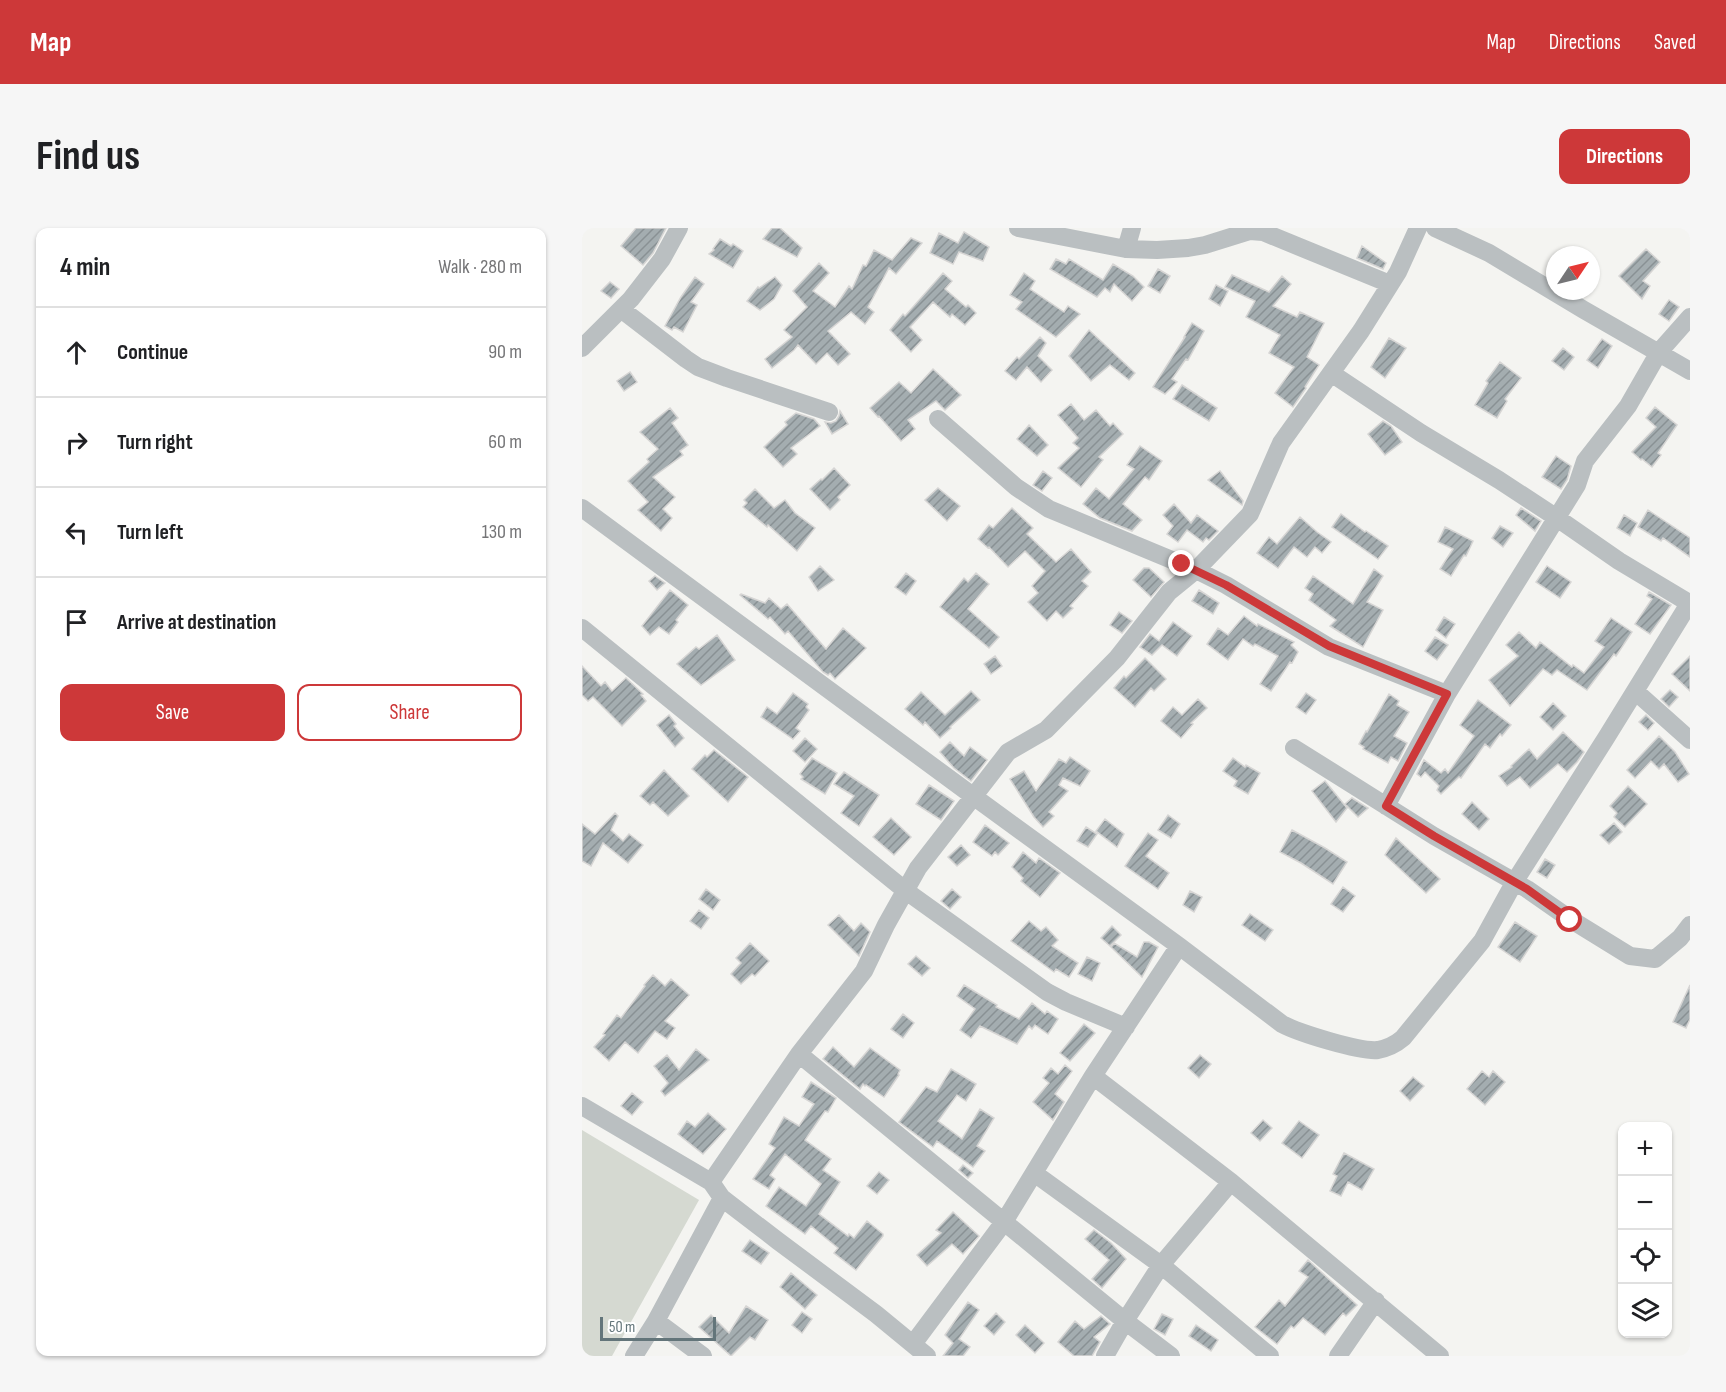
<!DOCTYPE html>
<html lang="en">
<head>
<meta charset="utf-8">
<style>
  body { margin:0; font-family:"Sofia Sans Condensed",sans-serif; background:#f6f6f6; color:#202124 }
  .controls { position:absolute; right:18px; bottom:18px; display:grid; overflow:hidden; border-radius:12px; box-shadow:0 2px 4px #0004 }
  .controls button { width:54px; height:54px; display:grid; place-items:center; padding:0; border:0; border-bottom:2px solid #e0e0e0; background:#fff; color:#202124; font:30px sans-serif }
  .compass { position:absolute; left:964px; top:18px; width:54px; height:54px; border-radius:50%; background:#fff; box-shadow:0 2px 4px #0004; rotate:55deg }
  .scale { position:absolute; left:18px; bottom:15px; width:116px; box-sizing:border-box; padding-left:6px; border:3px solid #63757a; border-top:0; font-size:16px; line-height:21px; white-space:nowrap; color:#63757a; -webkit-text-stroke:4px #fff; paint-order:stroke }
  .stop { position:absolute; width:18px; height:18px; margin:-14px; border:4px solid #cd3839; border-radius:50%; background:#fff }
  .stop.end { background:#cd3839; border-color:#fff; box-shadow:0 2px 6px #0008 }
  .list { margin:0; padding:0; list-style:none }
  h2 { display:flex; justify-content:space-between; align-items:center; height:78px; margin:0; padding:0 24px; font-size:26px }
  h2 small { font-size:20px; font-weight:400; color:#757577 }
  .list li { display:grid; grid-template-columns:39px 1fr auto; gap:18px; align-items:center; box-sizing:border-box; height:90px; padding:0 24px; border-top:2px solid #e0e0e0 }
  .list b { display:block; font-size:22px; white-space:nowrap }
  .list em { font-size:20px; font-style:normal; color:#757577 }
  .actions { display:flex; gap:12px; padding:18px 24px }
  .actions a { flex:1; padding:14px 0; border:2px solid #cd3839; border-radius:12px; text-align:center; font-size:21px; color:#cd3839 }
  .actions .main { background:#cd3839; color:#fff }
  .icon { flex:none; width:33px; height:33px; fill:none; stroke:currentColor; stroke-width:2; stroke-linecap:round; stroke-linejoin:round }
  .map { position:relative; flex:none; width:1108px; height:1128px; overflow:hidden; border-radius:12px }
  header { display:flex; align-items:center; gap:36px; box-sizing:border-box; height:84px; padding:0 30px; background:#cd3839; color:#fff }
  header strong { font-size:28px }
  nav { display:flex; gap:33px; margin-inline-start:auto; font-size:21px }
  .intro { display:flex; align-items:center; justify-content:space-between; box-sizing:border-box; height:144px; padding:0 36px }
  h1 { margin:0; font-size:42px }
  .button { padding:15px 27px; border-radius:12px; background:#cd3839; color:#fff; font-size:21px; font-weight:700 }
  main { display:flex; gap:36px; padding:0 36px }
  aside { flex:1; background:#fff; border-radius:12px; box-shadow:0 2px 4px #0004 }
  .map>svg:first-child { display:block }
  .park { fill:#d5d9d1 }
  .building { fill:url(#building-hatch); stroke:#d6d5d4; stroke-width:1.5 }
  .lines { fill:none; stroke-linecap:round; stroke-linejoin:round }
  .minor { stroke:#babfc1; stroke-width:18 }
  .route { stroke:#cd3839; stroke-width:8 }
</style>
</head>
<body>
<header>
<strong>Map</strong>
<nav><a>Map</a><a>Directions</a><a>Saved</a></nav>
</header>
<div class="intro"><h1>Find us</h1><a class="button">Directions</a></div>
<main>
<aside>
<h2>4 min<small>Walk · 280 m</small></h2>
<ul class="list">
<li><svg class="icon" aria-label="ahead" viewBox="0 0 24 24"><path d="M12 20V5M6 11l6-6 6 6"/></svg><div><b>Continue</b></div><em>90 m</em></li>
<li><svg class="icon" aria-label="right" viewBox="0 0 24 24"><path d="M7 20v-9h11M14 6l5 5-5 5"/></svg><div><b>Turn right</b></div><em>60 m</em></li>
<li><svg class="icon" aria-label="left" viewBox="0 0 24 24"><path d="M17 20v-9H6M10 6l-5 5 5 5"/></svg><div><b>Turn left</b></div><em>130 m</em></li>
<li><svg class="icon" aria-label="arrive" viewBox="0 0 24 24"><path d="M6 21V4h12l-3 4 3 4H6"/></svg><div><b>Arrive at destination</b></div></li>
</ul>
<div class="actions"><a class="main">Save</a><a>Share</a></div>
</aside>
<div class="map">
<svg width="1108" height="1128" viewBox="0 0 1108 1128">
  <defs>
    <pattern id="building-hatch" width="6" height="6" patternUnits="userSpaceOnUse" patternTransform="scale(1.5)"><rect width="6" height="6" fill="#a4adb0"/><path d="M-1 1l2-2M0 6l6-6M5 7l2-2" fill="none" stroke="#899194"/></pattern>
  </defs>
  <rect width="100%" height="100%" fill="#f4f4f1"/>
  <path class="park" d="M0,902l117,70 -87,156h-30z"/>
  <path class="building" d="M54,0h30l-13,25 -10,12 -22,-19z
    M190,0h8l22,20 -5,9 -34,-18z
    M382,4l25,15 -6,14 -24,-9 -6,12 -23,-11 9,-20 19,10z
    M329,10l11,5 -26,31 -7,-6 -21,39 6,5 -9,12 -14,-12 -23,19 22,23 -12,11 -11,-12 -11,11 -18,-19 -4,5 -22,18 -7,-9 27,-22 -8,-7 23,-23 -14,-16 26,-28 10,10 -16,18 22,16 14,-21 3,3 11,-24 3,1 8,-16 18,10z
    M138,11l11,7 2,-2 10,7 -10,17 -24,-14 5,-4 -1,-1z
    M780,18l24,17 -3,6 -26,-11z
    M1064,21l14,13 -17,19 7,5 -8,13 -23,-23z
    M474,31l10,5 3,-5 34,21 10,-16 20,12 11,11 -12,14 -18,-17 -4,8 -5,-4 -8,9 -47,-28z
    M576,41l12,7 -10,17 -12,-7z
    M361,45l9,8 -7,8 21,18 2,-2 8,8 -11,12 -13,-11 -2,3 -17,-15 -23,25 12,13 -11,12 -21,-22 13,-16 2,2z
    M442,45l11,8 -5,8 34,23 4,-6 12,8 -24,23 -40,-28 6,-7 -12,-7z
    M650,47l37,17 13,-16 9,8 -18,22 24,11 3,-5 24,11 -17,34 12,8 -14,22 1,1 -13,19 -18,-14 19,-26 -25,-14 11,-18 -34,-18 9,-16 -30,-14z
    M113,49l9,7 -13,18 6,3 -14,27 -9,-5 -2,3 -7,-4 16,-29z
    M193,49l7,8 -8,14 -14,11 -13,-9 11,-14 1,1z
    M28,54l9,7 -8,9 -10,-7z
    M634,57l12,6 -8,15 -11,-7z
    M1087,72l10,7 -10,14 -10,-7z
    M610,95l12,8 -16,29 -2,-1 -14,20 5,3 -12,12 -12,-7 32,-50h-1z
    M507,102l46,43 -6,7 -19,-15 -19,16 -22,-25z
    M458,109l6,6 -8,13 14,14 -11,12 -14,-15 -11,13 -11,-9 12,-14 2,2z
    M807,110l17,10 -21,30 -14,-11z
    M1020,111l10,7 -14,22 -11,-8z
    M981,120l11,9 -10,13 -12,-9z
    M918,134l21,16 -16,21 2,2 -10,17 -22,-13 13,-22 -2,-2z
    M351,141l28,26 -16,15 -9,-9 -28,19 7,9 -14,12 -22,-25 -1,1 -8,-9 29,-26 12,11z
    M48,144l7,10 -13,9 -7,-10z
    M600,157l35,23 -8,13 -36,-22z
    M489,176l13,16 12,-10 14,16 3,-3 10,11 -24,23 4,3 -22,27 -23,-19 21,-20 -6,-5 5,-5 -20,-23z
    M1073,179l22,18 -19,28 3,2 -9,12 -10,-8 -1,1 -9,-8 24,-25 -10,-9z
    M88,180l8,10 -6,5 16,22 -8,6 3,4 -30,22 22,20 -12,12 9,9 -11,13 -23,-21 10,-8 -20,-21 21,-19 -2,-3 11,-10 -18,-17z
    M258,183l8,13 -16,10 -7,-12 6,1 5,-2 3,-5z
    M214,185l18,6 6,7 -29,22 6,6 -14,13 -19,-20 23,-22 -2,-3z
    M801,193l8,5 11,16 -17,13 -17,-21z
    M447,197l19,20 -11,11 -20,-17z
    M558,218l22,15 -13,19 -4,-3 -22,27 19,16 -10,11 -32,-13 -17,-14 13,-16 13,11 25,-30 -7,-4z
    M974,228l15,10 -4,14 -6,9 -19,-12z
    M252,240l16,17 -12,12 2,3 -10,10 -20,-21 11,-10 1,1z
    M461,243l9,7 -10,13 -9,-6z
    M638,243l23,30 -1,4 -34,-25z
    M356,260l22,18 -13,15 -22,-21z
    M173,261l19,19 11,-8 10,13 20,15 -18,23 -29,-26 -1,2 -24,-20 4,-4 -3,-3z
    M592,276l17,19 6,-8 21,16 -9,9 -3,-2 -3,4 -16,-12 -9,12 -11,-8 6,-8 -10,-11z
    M430,280l21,20 -6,6 29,28 15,-13 20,23 -9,9 6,5 -18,20 3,2 -10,10 -7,-7 -9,10 -19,-19 10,-9 -6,-7 13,-15 -20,-20 -17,16 -19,-20 -1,1 -10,-9 11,-14 4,3z
    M939,280l20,13 -6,10 -19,-16z
    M1066,282l42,28v19l-27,-19 -2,3 -23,-14z
    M759,286l24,18 1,-1 22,15 -10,13 -46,-32z
    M1042,287l13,8 -7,13 -13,-8z
    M718,289l17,15 14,10 -9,11 -7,-6 -8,10 -13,-10 -16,21 -21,-15 12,-16 8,7z
    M918,298l13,7 -10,14 -11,-9z
    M863,299l28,14 -7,15 -2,-1 -13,21 -11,-7 13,-20 -15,-7z
    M238,338l14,14 -16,11 -9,-14z
    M965,338l24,16 -11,16 -24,-16z
    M562,340h5l15,14 -13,15 -18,-17z
    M792,341l9,7 -16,26 16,8 -20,37 -33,-21 6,-6 -27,-20 4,-6 -8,-6 8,-12 40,28z
    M324,345l10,8 -10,14 -11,-8z
    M394,345l13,11 -21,25 31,28 -10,11 -49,-41 24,-29 4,4z
    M73,348l10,7 -8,7 -8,-9z
    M88,362l18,15 -12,15 2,2 -9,12 -10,-7 -9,8 -8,-9z
    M617,362l20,13 -6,11 -21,-13z
    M1067,364l22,13 -21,29 -15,-10 17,-25 -5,-3z
    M159,366l24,9 4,-5 12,11 6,-5 39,45 17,-21 23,20 -31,31 -5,-6 -2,2 -5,-3 -35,-41 -3,3 -15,-17 -2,2 -28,-24z
    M537,384l13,9 -10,12 -12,-8z
    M662,388l13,10 1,-2 36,18 -3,3 7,7 -6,11 -2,-1 -19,29 -11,-7 18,-28 -23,-12 -2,2 -10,-7 -15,21 -21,-16 11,-16 10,7z
    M862,389l11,7 -9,14 -10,-8z
    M1029,390l21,14 -16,24 -2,-2 -27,36 -30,-20 -5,5 -9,-6 -33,37 -21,-26 29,-24 -12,-11 13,-13 17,16 4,-6 32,25 1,-2 11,8 20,-26 -9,-6z
    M591,394l19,14 -15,20 -15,-11 -10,10 -12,-8 10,-13 9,7z
    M135,407l18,25 -34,25 -24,-21 19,-17 3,2z
    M853,409l13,8 -11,15 -12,-9z
    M413,428l7,10 -11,8 -7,-10z
    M1108,428v35l-18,-17z
    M563,430l21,21 -12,12 -3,-3 -16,19 -21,-19 10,-12 2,2z
    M0,438l19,20 4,-4 7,9 14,-13 17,16 -2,1 5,6 -24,25 -29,-29 -5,4 -6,-6z
    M1088,462l8,7 -9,10 -8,-8z
    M389,463l9,9 -30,27 1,1 -11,10 -15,-16 -2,3 -18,-16 16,-17 24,23z
    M211,465l15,11 -2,3 3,3 -13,18 4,3 -7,8 -32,-22 6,-10 10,7z
    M724,465l10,7 -10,14 -10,-7z
    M807,466l10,7 -2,4 12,7 -15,24 13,7 -9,18 -7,-4 -3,6 -25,-14 1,-2 -5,-3 7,-13 1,1z
    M616,471l9,9 -16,15 2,1 -12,14 -20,-17 12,-14 9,8z
    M896,472l33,25 -9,11 -2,-2 -10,14 -5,-4 -24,34 -2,-1 -18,17 -4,-4 2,-4 -14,-14 -4,5 -4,-3 7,-14 17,13 4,-4 3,4 26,-37 -14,-11z
    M971,475l13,13 -13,14 -13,-13z
    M87,487l7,9 -2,2 10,12 -9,9 -18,-22z
    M1064,487l8,8 -6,7 -9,-8z
    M981,504l21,20 -7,10 -10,10 -9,-8 -28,24 -10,-11 -13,9 -8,-10 13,-9 -1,-1 18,-17 8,10z
    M1077,508l16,16 14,22 -11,8 -14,-18 -5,5 -8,-8 -16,17 -8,-8z
    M223,510l12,11 -12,13 -12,-11z
    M368,514l14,14 6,-9 17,13 -16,21 -17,-13 -14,-16z
    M132,522l34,27 -20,25 -36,-33 13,-14 2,2z
    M488,529l20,14 -10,15 -17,-8 -4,7 9,6 -19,21 5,4 -11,11 -9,-10 -24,-38 14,-8 12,20 23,-32 7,4z
    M230,530l25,15 -12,21 -24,-15 2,-2 -3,-3z
    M651,530l12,9 1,-2 14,8 -12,21 -14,-8 3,-5 -14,-10z
    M82,542l25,26 -21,20 -15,-14 -3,3 -10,-9z
    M262,544l35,23 -20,31 -18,-13 13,-17 -20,-12z
    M743,553l22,27 -11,14 -24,-31z
    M347,557l25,16 -13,19 -25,-16z
    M1046,558l19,18 -22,23 -11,-10 3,-4 -7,-7z
    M770,570l16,10 -10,9 -13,-13z
    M890,574l17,17 -10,11 -17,-16z
    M33,585l3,3 -7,14 12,11 6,-7 14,11 -15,18 -25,-20 -12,23 -9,-5v-37l13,10z
    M586,587l12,9 -9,14 -13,-8z
    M309,590l20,19 -17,18 -21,-18z
    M523,591l19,15 -7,13 -21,-16z
    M1032,595l8,9 -13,12 -9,-9z
    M403,597l24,18 -11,12 -3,-3 -3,4 -19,-14z
    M504,599l11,7 -9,13 -11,-6z
    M710,602l33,18 22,14 -14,22 -32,-21 -21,-11z
    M566,605l10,7 -12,16 23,17 -11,16 -33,-23z
    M814,610l44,41 -14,14 -41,-38z
    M379,617l9,10 -13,11 -9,-9z
    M441,624l13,11 3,-5 21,15 -20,24 -19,-16 2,-3 -11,-11z
    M963,631l10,6 -8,13 -10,-6z
    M761,659l12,9 -12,16 -12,-8z
    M124,661l14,11 -7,10 -14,-11z
    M370,661l9,8 -11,12 -9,-8z
    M608,663l12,6 -8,15 -11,-7z
    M117,682l10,8 -8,11 -11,-8z
    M668,686l23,16 -8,11 -23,-16z
    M257,687l15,16 7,-8 9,9 -11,24 -31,-31z
    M447,693l12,10 5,-4 12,13 -6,6 26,17 -9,14 -13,-8 -2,3 -43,-31z
    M933,694l22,14 -17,26 -22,-15z
    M530,698l9,9 -11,11 -9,-8z
    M562,714h5l9,5 -16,30 -31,-30 3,-4 23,14z
    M168,715l19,18 -14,15 -3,-2 -11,10 -10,-10 10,-11 -5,-5z
    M334,728l14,12 -8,8 -14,-12z
    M505,729l13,6 -8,18 -14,-7z
    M71,747l12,11 6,-7 18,16 -24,26 10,7 -8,11 -12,-8 -17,22 -13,-11 -16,19 -15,-14 11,-12 -2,-1 14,-19 4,3 24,-32 -1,-1z
    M382,757l33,20 -1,2 23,12 13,-16 13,11 2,-3 11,8 -10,15 -13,-9 -3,4 -3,-3 -12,18 -37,-18 -9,12 -11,-8 15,-21 -18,-13z
    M1108,757v34l-4,9 -13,-6z
    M321,786l11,9 -11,15 -12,-9z
    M502,796l11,9 -25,28 -10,-8z
    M251,819l21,20 16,-19 30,22 -2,4 1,1 -15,22 -18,-12 -1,1 -2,-2 -3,5 -37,-30z
    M114,821l13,11 -44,36 -4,-5 7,-8 -14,-17 13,-11 12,15z
    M618,827l11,9 -12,14 -11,-10z
    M483,837l7,6 -17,23 9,8 -11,18 -20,-18 16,-19 -6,-5 8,-10 7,6z
    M369,841l25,15 -10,17 -9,-6 -19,26 24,18 18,-30 14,9 -17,28 8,5 -12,16 -36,-26 -4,6 -34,-25 27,-35 11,5z
    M900,843l7,6 4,-6 12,11 -20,23 -18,-16z
    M831,849l11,9 -14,15 -10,-10z
    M229,854l25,16 -8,14 -3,-1 -20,29 26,19 -8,11 17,12 -21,32 29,22 1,-2 5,4 13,-17 16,13v2l-27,34 -22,-17 4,-5 -27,-22 -6,8 -39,-28 13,-19 27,19 15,-22 -36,-30 -15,21 5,4 -6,10 -16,-10 22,-31 -6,-4 15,-27 15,9 15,-22 -12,-7z
    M50,865l11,9 -11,13 -11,-9z
    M126,885l18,16 -23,25 -25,-20 9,-13 8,6z
    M681,892l9,8 -12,13 -9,-8z
    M717,893l20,14 -17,23 -20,-15z
    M762,925l30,16 -12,21 -14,-8 -7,14 -11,-5 7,-15 -4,-2z
    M381,937l10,8 -5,5 -9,-8z
    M297,944l10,8 -12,14 -10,-8z
    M371,984l26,24 -16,18 -11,-10 -25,22 -10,-11 24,-22 -5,-3z
    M512,1002l17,13 15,16 -24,29 -10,-9 17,-19 -24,-21z
    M168,1012l19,13 -8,11 -19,-13z
    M726,1032l49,45 -11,11 -3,-3 -18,22 -22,-17 -9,10 -3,-2 -14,18 -22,-17 24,-27 6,6 23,-29 -9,-6z
    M209,1045l26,22 -12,14 -25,-22z
    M386,1074l11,8 -20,29 11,8 -7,9h-20l10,-13 -8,-8z
    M164,1078l22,14 -13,20 -5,-3 -19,19 -32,-29 12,-12 18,18z
    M220,1084l10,7 -10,14 -10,-8z
    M414,1085l9,9 -11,13 -10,-9z
    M580,1086l11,5 -8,16 -11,-6z
    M519,1088l9,8 -16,13 6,5 -8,14h-18l-16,-14 17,-21 9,8z
    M443,1097l19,18 -9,10 -19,-18z
    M614,1097l22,15 -7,11 -22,-15z"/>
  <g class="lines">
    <path class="minor" d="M436,0l108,21 31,1 31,-2 17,-3 45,-14 13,1 127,52
      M853,0l54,25 95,57 106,61
      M544,21l6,-21
      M39,81l65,50 12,8 29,11 102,34
      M0,120l49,-49 31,-40 17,-31
      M749,145l90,60 78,47 58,38 62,43 70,42
      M356,191l78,68 33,22 147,61 30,15 103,62 118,47
      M0,280l391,288 206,150 103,78c17,9 78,28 96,26 10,-2 18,-6 25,-12l79,-97 33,-60 91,-143 84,-136
      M0,400l324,263 141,101 19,10 60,25
      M1053,463l55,49
      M712,520l140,88 93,53 43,30 60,37 25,3 25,-21 10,-13
      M804,578l61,-112 130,-209 8,-24 43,-55 31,-54 31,-35
      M217,826l326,267 46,35
      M511,848l138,106 209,174
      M0,878l129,76 11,16 56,43 98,73 51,42
      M452,945l127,92 109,91
      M129,954l88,-128 65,-83 22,-46 32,-57 90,-116 38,-22 71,-72 52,-66 27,-22 54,-56 31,-71 80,-112 37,-59 20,-44
      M74,1093l47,35
      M331,1116l91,-122 89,-146 86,-130
      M52,1128l22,-35 66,-123
      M523,1128l20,-35 36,-56 70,-83
      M756,1128l38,-55"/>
  </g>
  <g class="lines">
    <path class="route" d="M600,336l44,21 103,61 118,48 -61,112 48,30 93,53 43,31"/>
  </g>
</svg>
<div class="controls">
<button>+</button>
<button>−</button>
<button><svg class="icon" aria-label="locate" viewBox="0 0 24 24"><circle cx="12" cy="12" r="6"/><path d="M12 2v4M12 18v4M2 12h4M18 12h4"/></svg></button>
<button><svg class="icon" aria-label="layers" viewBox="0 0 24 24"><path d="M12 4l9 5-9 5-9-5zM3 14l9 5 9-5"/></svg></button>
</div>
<svg class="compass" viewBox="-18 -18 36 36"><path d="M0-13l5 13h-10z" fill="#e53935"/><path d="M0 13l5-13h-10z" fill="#757577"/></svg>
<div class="scale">50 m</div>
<div class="stop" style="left:988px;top:692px"></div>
<div class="stop end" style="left:600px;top:336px"></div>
</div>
</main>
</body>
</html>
